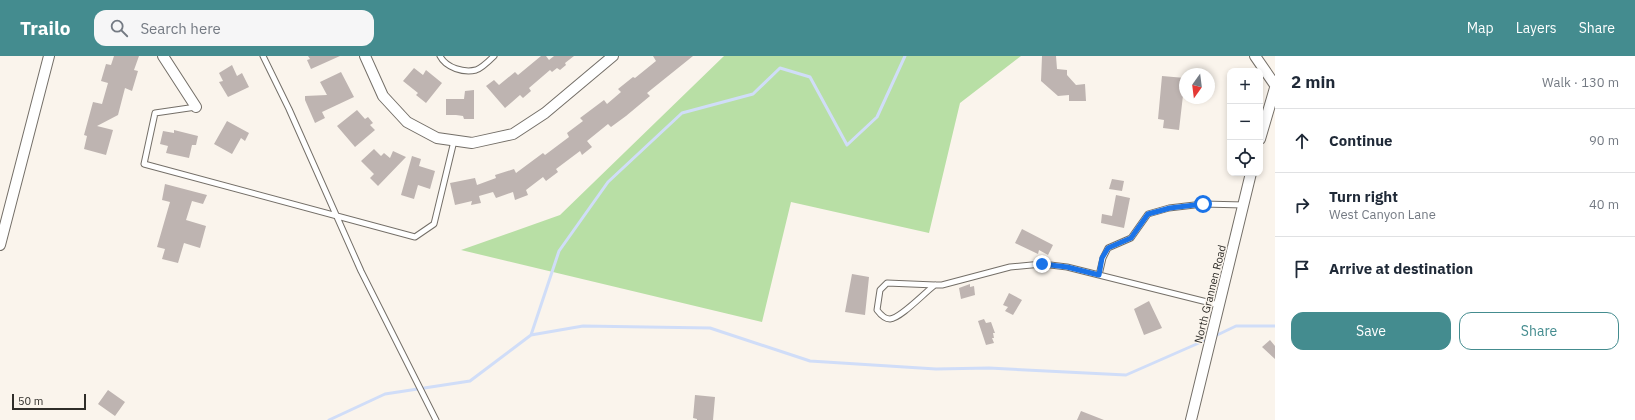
<!DOCTYPE html>
<html lang="en">
<head>
<meta charset="utf-8">
<style>
  body { margin:0; font-family:"IBM Plex Sans",sans-serif; background:#f6f6f7; color:#1f2937 }
  .controls { position:absolute; right:12px; top:12px; display:grid; overflow:hidden; border-radius:8px; box-shadow:0 2px 6px #0003 }
  .controls button { width:36px; height:36px; display:grid; place-items:center; padding:0; border:0; border-bottom:1px solid #e0e1e3; background:#fff; color:#1f2937; font:20px sans-serif }
  .compass { position:absolute; left:1179px; top:12px; width:36px; height:36px; border-radius:50%; background:#fff; box-shadow:0 2px 6px #0003; rotate:194deg }
  .scale { position:absolute; left:12px; bottom:10px; width:74px; box-sizing:border-box; padding-left:4px; border:2px solid #2f2d29; border-top:0; font-size:11px; line-height:14px; white-space:nowrap; color:#2f2d29; -webkit-text-stroke:3px #faf4ec; paint-order:stroke }
  .stop { position:absolute; width:12px; height:12px; margin:-9px; border:3px solid #1a73e8; border-radius:50%; background:#fff }
  .stop.end { background:#1a73e8; border-color:#fff; box-shadow:0 1px 4px #0008 }
  .list { margin:0; padding:0; list-style:none }
  h2 { display:flex; justify-content:space-between; align-items:center; height:52px; margin:0; padding:0 16px; font-size:17px }
  h2 small { font-size:13px; font-weight:400; color:#747a83 }
  .list li { display:grid; grid-template-columns:26px 1fr auto; gap:12px; align-items:center; box-sizing:border-box; height:64px; padding:0 16px; border-top:1px solid #e0e1e3 }
  .list b { display:block; font-size:15px; white-space:nowrap }
  .list p { margin:0; font-size:13px; white-space:nowrap; color:#747a83 }
  .list em { font-size:13px; font-style:normal; color:#747a83 }
  .actions { display:flex; gap:8px; padding:12px 16px }
  .actions a { flex:1; padding:9px 0; border:1px solid #448c8f; border-radius:12px; text-align:center; font-size:14px; color:#448c8f }
  .actions .main { background:#448c8f; color:#fff }
  .icon { flex:none; width:22px; height:22px; fill:none; stroke:currentColor; stroke-width:2; stroke-linecap:round; stroke-linejoin:round }
  .map { position:relative; flex:none; width:1275px; height:364px; overflow:hidden }
  header { display:flex; align-items:center; gap:24px; box-sizing:border-box; height:56px; padding:0 20px; background:#448c8f; color:#fff }
  header strong { font-size:19px }
  nav { display:flex; gap:22px; margin-inline-start:auto; font-size:14px }
  .search { width:280px; height:36px; background:#f6f6f7; display:flex; align-items:center; gap:10px; box-sizing:border-box; padding:0 14px; border-radius:12px; color:#747a83; font-size:15px }
  main { display:flex }
  aside { flex:1; background:#fff }
  .map>svg:first-child { display:block }
  .green { fill:#b8dfa5 }
  .lines { fill:none; stroke-linecap:round; stroke-linejoin:round }
  .stream { stroke:#d0ddf8; stroke-width:3 }
  .building { fill:#beb4b1 }
  .lane-casing { stroke:#746f68; stroke-width:7 }
  .street-casing { stroke:#746f68; stroke-width:12 }
  .lane { stroke:#fff; stroke-width:5 }
  .street { stroke:#fff; stroke-width:10 }
  .route { stroke:#1a73e8; stroke-width:5 }
  .labels { text-anchor:middle; stroke-width:3; stroke-linejoin:round; paint-order:stroke }
  .street-label { font-size:11px; fill:#2f2d29; stroke:#faf4ec }
</style>
</head>
<body>
<header>
<strong>Trailo</strong>
<div class="search"><svg class="icon" aria-label="search" viewBox="0 0 24 24"><circle cx="10" cy="10" r="6"/><path d="M15 15l6 6"/></svg>Search here</div>
<nav><a>Map</a><a>Layers</a><a>Share</a></nav>
</header>
<main>
<div class="map">
<svg width="1275" height="364" viewBox="0 0 1275 364">
  <rect width="100%" height="100%" fill="#faf4ec"/>
  <path class="green" d="M724,0h297l-61,47 -31,130 -138,-31 -29,120 -301,-72 99,-35z"/>
  <g class="lines">
    <path class="stream" d="M531,279l52,-9 127,2 100,33 126,8 53,-1 137,7 82,-36
      M1213,281l23,-11h39
      M329,364l56,-26 85,-13 61,-46 28,-84 49,-69 74,-69 71,-19 27,-26 30,9 37,68 30,-28 28,-61"/>
  </g>
  <path class="building" d="M114,0h25l-5,14 4,1 -6,20 -7,-3 -7,27 -21,11 16,4 -7,25 -22,-6 3,-13 -3,-1 9,-33 9,2 6,-21 -7,-2 5,-17 5,1z
    M308,0h32l-29,13 -4,-9 3,-1z
    M541,0h5l3,4 5,-4h20l-9,7 1,2 -6,5 -3,-2 -5,4 -2,-2 -21,18 2,3 -8,7 -3,-3 -15,13 -19,-22 8,-6 5,5 16,-13 3,3z
    M653,0h40l-46,37 3,3 -24,20 -15,11 -3,-3 -21,17 5,6 -10,8 -2,-4 -24,18 2,3 -12,9 -3,-4 -17,13 2,5 -13,5 -2,-8 -17,6 -3,-6 -14,4 2,7 -10,2 1,-4 -17,4 -5,-22 25,-5 2,7 19,-7 -1,-3 19,-6 2,4 27,-20 2,2 24,-18 -2,-4 16,-12 -3,-3 24,-18 3,4 14,-12 -3,-3 15,-12 2,1 21,-17z
    M1042,0h14l1,13 10,1v5l9,10 9,-1 1,17h-17v-6l-11,1 -17,-15z
    M232,9l5,11 5,-3 7,14 -21,10 -9,-15 4,-1 -4,-8z
    M414,12l9,7 3,-5 16,13 -16,20 -10,-8 2,-2 -15,-12z
    M341,16l13,25 -32,15 3,6 -10,5 -10,-23v-4l22,-1 -7,-13z
    M1162,20l23,2 -6,52 -16,-2 1,-8 -6,-1z
    M474,34v29h-10l-1,-3 -7,-1h-10v-16h18l1,-8z
    M357,54l8,9 3,-2 5,6 -3,2 5,5 -20,17 -18,-21z
    M227,65l22,12 -4,8 -4,-3 -9,16 -18,-10z
    M174,74l24,6 -2,9h-4l-3,13 -23,-5 2,-7 -8,-2 3,-13 11,2z
    M374,93l7,7 3,-3 6,5 3,-7 13,6 -28,29 -8,-8 4,-4 -13,-13z
    M412,100l9,3 -2,7 16,5 -5,18 -12,-4 -4,14 -13,-4z
    M1112,123l12,2 -2,10 -13,-2z
    M165,128l42,11 -4,9 -11,-3 -6,19 20,6 -6,22 -16,-5 -6,20 -16,-4 3,-10 -8,-2 13,-45 -8,-2z
    M1116,139l14,3 -6,30 -23,-5 1,-9 10,2z
    M1022,173l31,16 -5,10 -9,-5 -1,4 -23,-11z
    M852,218l17,3 -4,38 -20,-3z
    M970,228v3l4,-1 1,9 -14,4 -2,-11z
    M1009,237l13,7 -9,15 -8,-4 3,-4 -5,-2z
    M1149,245l13,27 -18,7 -10,-26z
    M984,263l2,4 5,-1 4,11h-2l1,5h-2l2,5 -8,2 -8,-24z
    M1270,284l5,6v13l-13,-12z
    M108,334l17,12 -10,14 -17,-12z
    M695,339l20,2 -2,23h-16v-1l-4,-1z
    M1081,355l23,9h-27z"/>
  <g class="lines">
    <defs>
      <path id="lane" d="M263,0l26,53 72,162 75,149
        M440,0c6,12 24,17 36,14 6,-2 14,-10 18,-14
        M196,51l-41,6 -11,51 271,73 19,-13 20,-83
        M1099,219l4,-17 5,-10 23,-10 17,-24 21,-6 34,-4 41,1
        M935,229c-10,7 -34,33 -45,34 -6,0 -10,-5 -13,-9l3,-20 7,-7 48,2h7l68,-18 32,-3 25,3 152,38"/>
      <path id="street" d="M163,0l33,51
        M365,0l18,40 24,26 30,16 35,5 41,-9 32,-21 68,-57
        M1255,0l20,29
        M1260,83l15,-51
        M0,189l49,-189
        M1191,364l60,-247"/>
    </defs>
    <use href="#lane" class="lane-casing"/>
    <use href="#street" class="street-casing"/>
    <use href="#lane" class="lane"/>
    <use href="#street" class="street"/>
  </g>
  <g class="lines">
    <path class="route" d="M1042,208l25,3 32,8 3,-17 6,-10 23,-10 17,-24 22,-6 33,-4"/>
  </g>
  <g class="labels">
    <g class="street-label">
      <text transform="translate(1210 238) rotate(-76)" y="4">North Grannen Road</text>
    </g>
  </g>
</svg>
<div class="controls">
<button>+</button>
<button>−</button>
<button><svg class="icon" aria-label="locate" viewBox="0 0 24 24"><circle cx="12" cy="12" r="6"/><path d="M12 2v4M12 18v4M2 12h4M18 12h4"/></svg></button>
</div>
<svg class="compass" viewBox="-18 -18 36 36"><path d="M0-13l5 13h-10z" fill="#e53935"/><path d="M0 13l5-13h-10z" fill="#747a83"/></svg>
<div class="scale">50 m</div>
<div class="stop" style="left:1203px;top:148px"></div>
<div class="stop end" style="left:1042px;top:208px"></div>
</div>
<aside>
<h2>2 min<small>Walk · 130 m</small></h2>
<ul class="list">
<li><svg class="icon" aria-label="ahead" viewBox="0 0 24 24"><path d="M12 20V5M6 11l6-6 6 6"/></svg><div><b>Continue</b></div><em>90 m</em></li>
<li><svg class="icon" aria-label="right" viewBox="0 0 24 24"><path d="M7 20v-9h11M14 6l5 5-5 5"/></svg><div><b>Turn right</b><p>West Canyon Lane</p></div><em>40 m</em></li>
<li><svg class="icon" aria-label="arrive" viewBox="0 0 24 24"><path d="M6 21V4h12l-3 4 3 4H6"/></svg><div><b>Arrive at destination</b></div></li>
</ul>
<div class="actions"><a class="main">Save</a><a>Share</a></div>
</aside>
</main>
</body>
</html>
